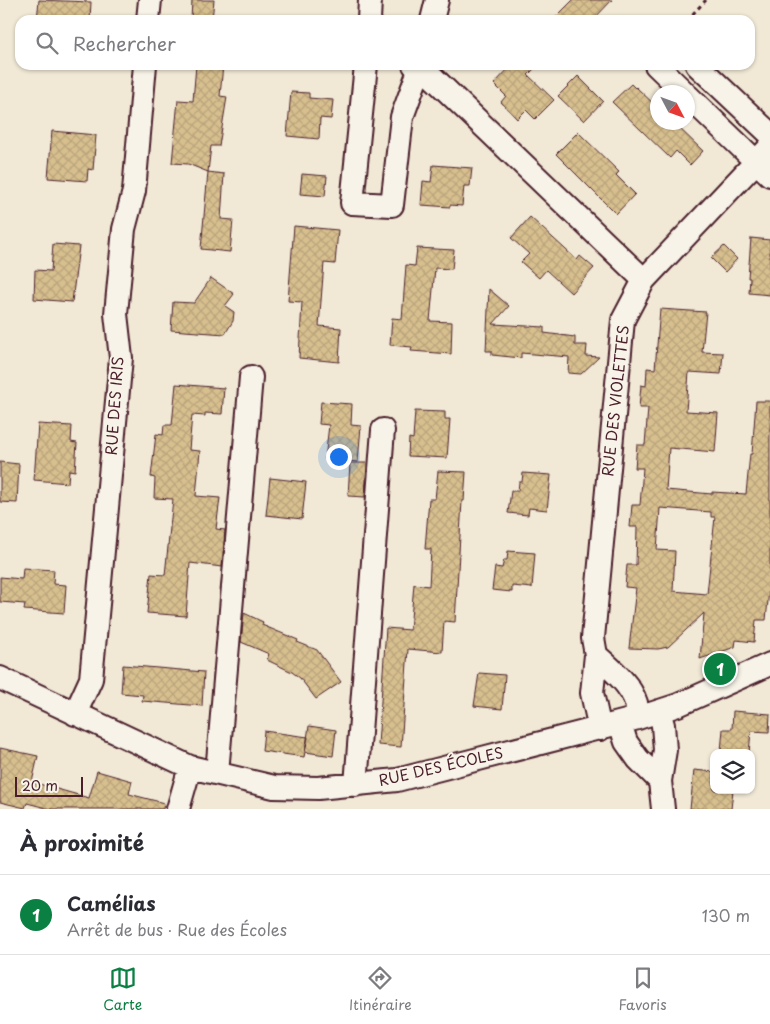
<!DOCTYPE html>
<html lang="fr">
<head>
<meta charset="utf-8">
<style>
  body { margin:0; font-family:"Playpen Sans",sans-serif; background:#f2f2f3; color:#2b2b33 }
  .controls { position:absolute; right:15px; bottom:15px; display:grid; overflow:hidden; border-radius:10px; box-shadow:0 1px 4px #0004 }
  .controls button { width:45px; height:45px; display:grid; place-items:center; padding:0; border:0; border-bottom:1px solid #e1e1e2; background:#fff; color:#2b2b33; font:25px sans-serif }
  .compass { position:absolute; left:650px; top:85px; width:45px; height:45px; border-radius:50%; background:#fff; box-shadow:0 1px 4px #0004; rotate:131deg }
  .scale { position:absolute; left:15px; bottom:12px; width:68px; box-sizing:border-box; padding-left:5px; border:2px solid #4a1f2b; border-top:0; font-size:14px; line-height:18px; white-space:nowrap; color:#4a1f2b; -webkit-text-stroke:4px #f7f3e8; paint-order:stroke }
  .you { position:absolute; left:338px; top:456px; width:18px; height:18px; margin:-12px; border:4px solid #fff; border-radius:50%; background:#1a73e8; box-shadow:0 0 0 8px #1a73e833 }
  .badge { display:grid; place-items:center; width:32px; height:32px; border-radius:50%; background:#0b8043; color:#fff; font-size:16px; font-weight:700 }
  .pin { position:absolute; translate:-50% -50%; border:2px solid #fff; box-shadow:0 1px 5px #0006 }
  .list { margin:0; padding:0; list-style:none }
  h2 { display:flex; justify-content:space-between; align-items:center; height:65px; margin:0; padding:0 20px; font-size:21px }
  h2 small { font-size:16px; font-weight:400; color:#7c7c81 }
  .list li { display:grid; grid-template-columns:32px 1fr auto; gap:15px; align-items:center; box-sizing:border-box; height:80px; padding:0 20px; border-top:1px solid #e1e1e2 }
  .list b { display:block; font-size:19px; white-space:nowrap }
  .list p { margin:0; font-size:16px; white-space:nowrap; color:#7c7c81 }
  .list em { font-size:16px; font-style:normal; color:#7c7c81 }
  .icon { flex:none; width:28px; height:28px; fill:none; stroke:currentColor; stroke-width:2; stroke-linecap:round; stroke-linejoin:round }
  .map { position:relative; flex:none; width:770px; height:809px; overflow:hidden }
  .search { position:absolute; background:#fff; box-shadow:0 1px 4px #0004; left:15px; right:15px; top:15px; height:55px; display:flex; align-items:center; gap:12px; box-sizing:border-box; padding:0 18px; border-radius:15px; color:#7c7c81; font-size:19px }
  .sheet { height:145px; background:#fff }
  nav { display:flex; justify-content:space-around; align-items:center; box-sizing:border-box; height:70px; border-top:1px solid #e1e1e2; background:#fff; font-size:14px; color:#7c7c81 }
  nav a { display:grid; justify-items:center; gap:2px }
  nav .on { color:#0b8043 }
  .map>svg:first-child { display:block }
  .building { fill:url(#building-cross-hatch); stroke:#4a1f2b; fill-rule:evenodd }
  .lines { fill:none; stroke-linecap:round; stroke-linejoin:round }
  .minor-casing { stroke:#4a1f2b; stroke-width:26 }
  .path { stroke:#4a1f2b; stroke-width:3; stroke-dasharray:4 4; stroke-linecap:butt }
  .minor { stroke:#f7f3e8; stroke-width:22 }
  .labels { text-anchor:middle; stroke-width:4; stroke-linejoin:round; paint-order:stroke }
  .street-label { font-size:15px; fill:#4a1f2b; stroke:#f7f3e8 }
</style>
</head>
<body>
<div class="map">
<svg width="770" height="809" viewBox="0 0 770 809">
  <defs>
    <pattern id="building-cross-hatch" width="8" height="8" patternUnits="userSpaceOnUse" patternTransform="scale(1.25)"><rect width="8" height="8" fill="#d7bf8e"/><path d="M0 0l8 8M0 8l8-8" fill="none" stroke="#baa47b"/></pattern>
  </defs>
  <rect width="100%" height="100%" fill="#f1e9d6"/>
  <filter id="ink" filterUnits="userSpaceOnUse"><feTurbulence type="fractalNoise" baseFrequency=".02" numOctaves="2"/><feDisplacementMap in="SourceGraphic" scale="10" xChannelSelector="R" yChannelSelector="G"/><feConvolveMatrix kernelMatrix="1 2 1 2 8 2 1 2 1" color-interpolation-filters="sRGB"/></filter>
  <g filter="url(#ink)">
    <path class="building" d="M39,0l52,2 -1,18h-53z
      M192,0h22l-2,20h-21z
      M573,0h39l-19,20h-40z
      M196,65h27l-3,31 7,1 -8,49h-8l-3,26 -20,-8 -16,-1 6,-63 15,1z
      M512,65h26l-10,10 26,25 -19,19 -9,-9 -9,9 -16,-17 5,-6 -12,-12z
      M578,76l25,25 -19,20 -26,-25z
      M631,84l4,4 1,-1 22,21v14h15l30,29 -13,14 -14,-14 -6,7 -58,-56z
      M291,92l18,1v5l24,2 -2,19 -11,-1 -1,21 -32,-3z
      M52,131l44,4 -3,35 -5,-1 -1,12 -39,-3z
      M578,132l41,40 -3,3 19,19 -19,20 -60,-60z
      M433,165l39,3 -2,18h-6l-2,20 -12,-1v2l-29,-2 2,-24 8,1z
      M208,172l16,2 -3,45 12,1 -3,32 -29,-3z
      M302,174l25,2 -2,20 -25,-2z
      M530,217l47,43 3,-4 14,12 -23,25 -25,-23 -7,8 -18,-16 8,-8 -18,-16z
      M294,226l44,4 -3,34 -11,-1 -5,63 22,2 -2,34 -40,-4 3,-56 -14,-1z
      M751,238l19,2v55l-21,-2 1,-15h-2z
      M53,244l26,2 -7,56 -38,-3 1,-29 16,1z
      M724,246l13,13 -12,13 -14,-14z
      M417,248l37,2 -2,19 -17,-1 -5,53 22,1 -1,32 -40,-3 1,-4 -22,-2 2,-27 10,1 4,-54 9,1z
      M211,278l23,16 -9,12 9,6 -1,9 -8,13 -54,-4 2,-28 21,1z
      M489,289l20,17 -16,18 51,3v6l31,4v8h12l-1,11 13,1 -18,17 -13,-1 1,-16 -48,-4v5l-29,-3v-4h-6z
      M660,309l46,3 -4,40 21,1 -2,21 -32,-2 -3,39 32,2 -3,39 -46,-4 -3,42 46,4v-2l34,2 4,-40h2l4,-53h14v180l-4,39h-10l-2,22 -18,-2 -1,7 -35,12 4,-46 -36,34 -10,2 -29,-1 7,-60 -11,-1 2,-22h9l1,-38h-7l2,-22h8l3,-37h-8l2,-23h8l3,-37h-9l2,-23 5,1 1,-18 8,1zM660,508l51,4v5h4l-8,77 -34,-3 2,-40 -18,-1z
      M176,384l48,4 -2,26 -17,-1v3l-13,-1 -3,35 11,1 -4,45 24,2 -4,31 9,1 -3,37 -32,-4 -4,53 -39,-3 4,-39 14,1 8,-76 -19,-1 1,-20 -4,-1 5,-43 7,1 1,-10h8z
      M321,402l31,2 -1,21 10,1 -3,36 -33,-3 4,-34 -10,-1z
      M415,411l30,1v7h5l-3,39 -39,-2 1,-18 4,1z
      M38,424l34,2 -1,16 6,1 -2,28 -6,-1 -1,13 -34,-3z
      M0,462l19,2 -2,39 -17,-1z
      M350,463h17l-2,34 -17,-1z
      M438,471l28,1 -2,29h-2l-7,121 -11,-1 -2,31 -34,-3 -7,98 -23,-2 8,-117 24,2 4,-46 15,2 2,-37h-6l4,-50h6z
      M523,473l28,2 -4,35 -18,-2 -1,7 -20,-2 3,-22h7l1,-9h3z
      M270,478l36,4 -4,37 -36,-4z
      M508,551l27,2 -3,35 -20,-2v6l-20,-2 3,-23 7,1 2,-8h3z
      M23,568l31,2 -1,14 13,1 -2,28 -40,-3 1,-6 -25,-2v-25l22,2z
      M244,613l19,9 -1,3 36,15 -1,2 20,8 24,32 -25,17 -16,-21 -8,-6 -25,-12 2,-6 -28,-12z
      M123,665l81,7 -2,34 -60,-5 1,-6 -22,-2z
      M479,673l26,2 -3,34 -28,-3z
      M733,711l37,3 -1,18 -18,-1 -2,22 -28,-2 2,-22h9z
      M309,726l27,4 -3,26 -28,-4z
      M264,731l44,6 -4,20 -42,-6z
      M0,748l38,8 -6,26 57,16 8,-27 35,10 -3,13 35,9 -1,6h-113l-23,-6 -2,5 -25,-6z
      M694,770l20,2v18h19l-2,19h-41z"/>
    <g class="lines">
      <defs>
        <path id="minor" d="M148,20l2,-20
          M369,20l1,-20
          M432,20l5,-20
          M366,65l-14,138 40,2 10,-88 19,-52
          M414,65l7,1 223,214 -21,40 -30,318 3,17 -4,38 8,36
          M656,65l28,27
          M697,65l73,69
          M688,96l82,79
          M644,280l126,-133
          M596,655c14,13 34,28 40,48 1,4 1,10 2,15
          M0,678l190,89 84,20 44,1 79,-8 241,-62 40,-13 92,-41
          M659,711l4,14 2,25 -5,31 3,28
          M75,714l16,-35 30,-321 -5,-44 8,-85 10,-38 11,-126
          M620,723l6,19 12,17 22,22
          M217,773l34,-396
          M356,785l27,-355
          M178,809l12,-42"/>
      </defs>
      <use href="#minor" class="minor-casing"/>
      <path class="path" d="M687,20l19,-20"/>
      <use href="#minor" class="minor"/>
    </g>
  </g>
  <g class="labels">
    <g class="street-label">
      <text transform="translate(616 401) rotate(-84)" y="5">RUE DES VIOLETTES</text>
      <text transform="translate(115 406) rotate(-86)" y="5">RUE DES IRIS</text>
      <text transform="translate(441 767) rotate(-13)" y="5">RUE DES ÉCOLES</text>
    </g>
  </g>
</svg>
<div class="controls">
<button><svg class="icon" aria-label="layers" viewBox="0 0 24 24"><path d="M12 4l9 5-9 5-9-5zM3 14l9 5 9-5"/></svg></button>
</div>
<svg class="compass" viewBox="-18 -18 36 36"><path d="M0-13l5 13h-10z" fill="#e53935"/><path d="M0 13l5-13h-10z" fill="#7c7c81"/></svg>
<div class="scale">20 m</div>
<div class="you"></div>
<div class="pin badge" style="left:720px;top:669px">1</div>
<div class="search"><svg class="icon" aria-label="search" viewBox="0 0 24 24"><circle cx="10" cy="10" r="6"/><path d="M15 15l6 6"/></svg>Rechercher</div>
</div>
<section class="sheet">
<h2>À proximité<small></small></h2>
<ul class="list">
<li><span class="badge">1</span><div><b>Camélias</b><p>Arrêt de bus · Rue des Écoles</p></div><em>130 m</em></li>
</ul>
</section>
<nav>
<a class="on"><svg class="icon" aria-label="map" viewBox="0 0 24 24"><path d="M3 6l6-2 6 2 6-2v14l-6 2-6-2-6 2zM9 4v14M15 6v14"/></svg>Carte</a>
<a><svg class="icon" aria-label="directions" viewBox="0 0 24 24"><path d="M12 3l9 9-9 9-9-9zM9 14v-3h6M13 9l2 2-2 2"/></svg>Itinéraire</a>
<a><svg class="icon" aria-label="saved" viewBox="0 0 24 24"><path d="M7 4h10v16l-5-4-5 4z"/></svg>Favoris</a>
</nav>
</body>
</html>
